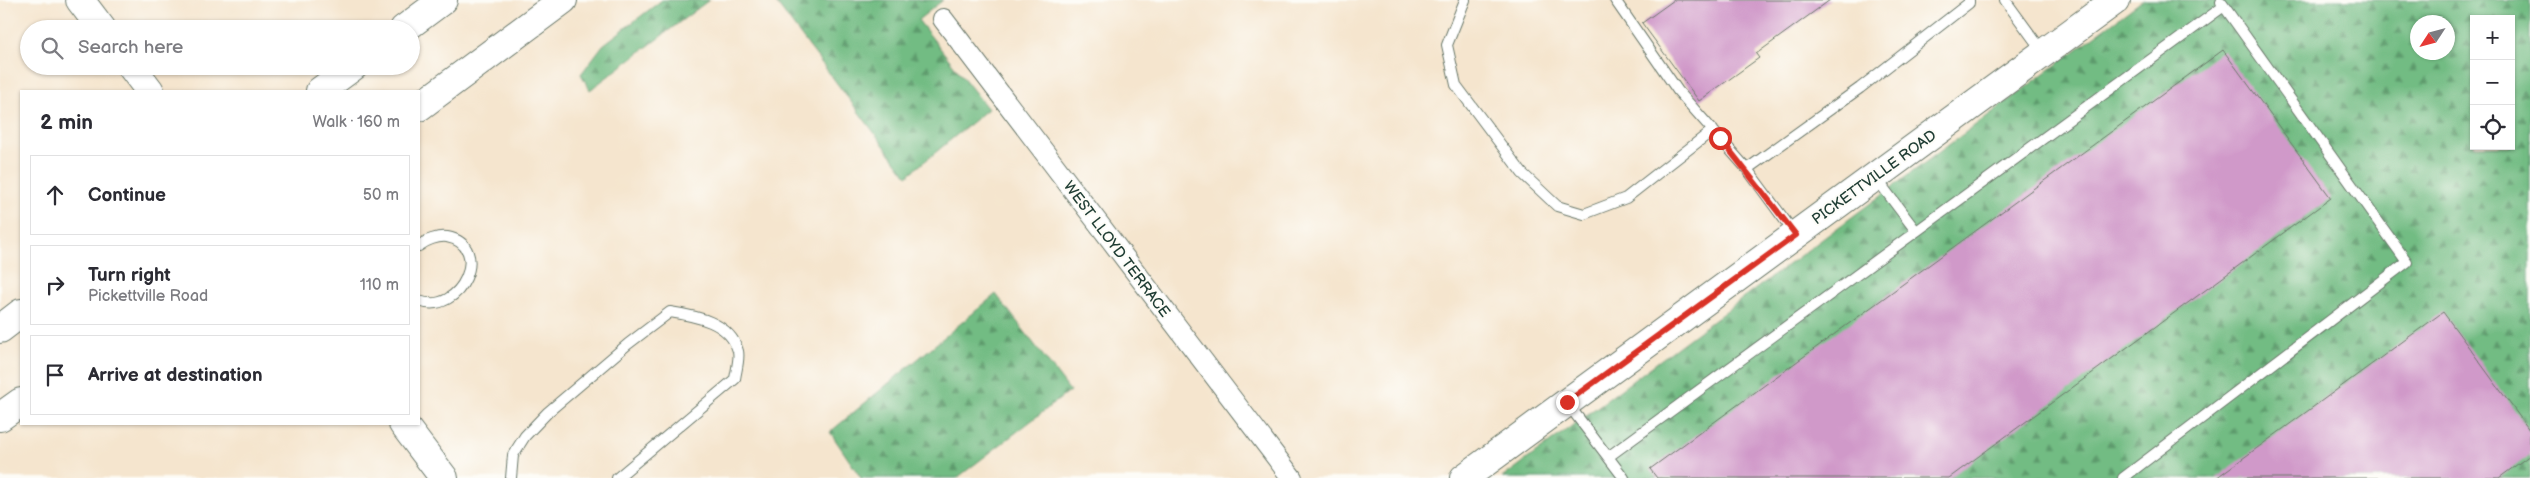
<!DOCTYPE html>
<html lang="en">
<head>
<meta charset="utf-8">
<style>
  body { margin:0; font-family:"Balsamiq Sans",sans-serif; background:#f7f7f7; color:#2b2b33 }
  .controls { position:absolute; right:15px; top:15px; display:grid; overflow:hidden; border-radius:0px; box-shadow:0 1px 4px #0004 }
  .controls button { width:45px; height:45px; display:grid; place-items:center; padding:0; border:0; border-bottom:1px solid #e1e1e2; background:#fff; color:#2b2b33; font:25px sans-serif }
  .compass { position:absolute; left:2410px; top:15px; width:45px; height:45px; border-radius:50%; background:#fff; box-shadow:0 1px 4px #0004; rotate:234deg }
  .stop { position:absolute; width:15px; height:15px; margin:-11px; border:4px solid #d93025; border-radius:50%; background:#fff }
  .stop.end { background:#d93025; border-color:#fff; box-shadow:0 1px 5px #0008 }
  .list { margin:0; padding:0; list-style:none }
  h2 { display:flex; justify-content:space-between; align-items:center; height:65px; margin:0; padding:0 20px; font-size:21px }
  h2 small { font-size:16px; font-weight:400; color:#7c7c81 }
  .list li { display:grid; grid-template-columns:32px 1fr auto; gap:15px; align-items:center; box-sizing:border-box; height:80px; margin:0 10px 10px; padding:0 10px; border:1px solid #e1e1e2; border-radius:0px }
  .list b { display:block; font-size:19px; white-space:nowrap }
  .list p { margin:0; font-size:16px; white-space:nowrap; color:#7c7c81 }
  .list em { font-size:16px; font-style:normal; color:#7c7c81 }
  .icon { flex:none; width:28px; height:28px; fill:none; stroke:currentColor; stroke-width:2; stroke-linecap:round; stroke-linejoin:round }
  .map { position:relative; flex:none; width:2530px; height:478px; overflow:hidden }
  .search { position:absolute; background:#fff; box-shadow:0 1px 4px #0004; left:20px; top:20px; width:400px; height:55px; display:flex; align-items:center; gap:12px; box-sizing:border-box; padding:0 18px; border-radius:28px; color:#7c7c81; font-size:19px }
  .panel { position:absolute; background:#fff; box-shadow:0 1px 4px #0004; left:20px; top:90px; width:400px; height:335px; border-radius:0px }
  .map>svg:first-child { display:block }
  .forest { fill:url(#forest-firs); stroke:#487c5c; fill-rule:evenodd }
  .building { fill:#d099c9 }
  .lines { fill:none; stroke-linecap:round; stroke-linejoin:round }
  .lane-casing { stroke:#6a786a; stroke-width:12 }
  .street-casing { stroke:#6a786a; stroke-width:22 }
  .secondary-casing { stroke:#6a786a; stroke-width:30 }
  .highway-casing { stroke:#6a786a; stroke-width:30 }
  .lane { stroke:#fff; stroke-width:10 }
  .street { stroke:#fff; stroke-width:20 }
  .secondary { stroke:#fff; stroke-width:28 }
  .highway { stroke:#fff; stroke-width:28 }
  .route { stroke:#d93025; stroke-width:6 }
  .labels { text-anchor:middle; stroke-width:4; stroke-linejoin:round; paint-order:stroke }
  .street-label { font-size:15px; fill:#1f3d34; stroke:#fdfcf7 }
</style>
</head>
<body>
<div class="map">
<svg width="2530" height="478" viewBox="0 0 2530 478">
  <defs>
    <pattern id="forest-firs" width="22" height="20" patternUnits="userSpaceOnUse" patternTransform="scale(1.25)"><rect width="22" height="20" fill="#72bc83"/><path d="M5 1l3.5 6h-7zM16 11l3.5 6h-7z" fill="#5d9a6c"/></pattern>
  </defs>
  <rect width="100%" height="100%" fill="#fdfcf7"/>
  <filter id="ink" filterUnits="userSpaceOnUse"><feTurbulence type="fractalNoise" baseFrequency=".02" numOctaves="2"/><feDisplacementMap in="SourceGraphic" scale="10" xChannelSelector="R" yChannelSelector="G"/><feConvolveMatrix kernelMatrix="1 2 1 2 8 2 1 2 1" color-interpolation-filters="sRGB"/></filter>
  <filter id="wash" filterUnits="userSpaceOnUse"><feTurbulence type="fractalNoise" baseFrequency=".0096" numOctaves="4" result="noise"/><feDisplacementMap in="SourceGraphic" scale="20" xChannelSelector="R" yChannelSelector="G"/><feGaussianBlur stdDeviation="1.12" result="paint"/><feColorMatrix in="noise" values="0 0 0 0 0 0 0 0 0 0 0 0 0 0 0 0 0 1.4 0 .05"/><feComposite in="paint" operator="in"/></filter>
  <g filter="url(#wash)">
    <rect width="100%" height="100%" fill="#f5e5ce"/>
    <path class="forest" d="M662,0h47l-119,90 -9,-16 22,-29z
      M774,0h169l-25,20 70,89 -81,67z
      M2143,0h387v478h-1028zM2474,19h37v127h-37zM2418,22h30v30h-30z
      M996,294l74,97 -113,87h-96l-31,-46z"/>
    <g id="blocks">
      <path class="building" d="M1674,0h156l-74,54 3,4 -60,43 -57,-78z
        M2223,50l108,148 -382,280h-292l-7,-9z
        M2443,312l87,119v24l-31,23h-283z"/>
    </g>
  </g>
  <g filter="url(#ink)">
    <use href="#blocks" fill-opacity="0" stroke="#6a786a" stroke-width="1"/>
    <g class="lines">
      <defs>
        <path id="lane" d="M1465,0l-18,45 9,40 66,88 35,33 27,8 42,-16 87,-68
          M1615,0l63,91 69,78 48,65
          M2005,0l38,52
          M1747,169l113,-81 109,-85v-3
          M1876,178l40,53
          M419,246c7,-6 19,-10 28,-9 46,8 14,80 -28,64
          M1567,403l57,75
          M1608,457l616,-451
          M511,478l2,-23 12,-19 23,-24 80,-68 42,-32c26,4 60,10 68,39 2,7 -2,20 -3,28l-118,99
          M2123,478l284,-216 -186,-260"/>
        <path id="street" d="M943,19l349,459"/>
        <path id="secondary" d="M80,0l22,29
          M131,66l19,25
          M403,424l41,54
          M1464,478l652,-478"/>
        <path id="highway" d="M404,29l39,-29
          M320,91l34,-25
          M419,107l144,-107
          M0,329l21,-16
          M0,417l21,-15"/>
      </defs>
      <use href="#lane" class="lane-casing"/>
      <use href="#street" class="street-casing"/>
      <use href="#secondary" class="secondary-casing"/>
      <use href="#highway" class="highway-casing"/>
      <use href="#lane" class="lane"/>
      <use href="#street" class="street"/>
      <use href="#secondary" class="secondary"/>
      <use href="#highway" class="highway"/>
    </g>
  </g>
  <g class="lines" filter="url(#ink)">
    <path class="route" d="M1567,402l229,-167 -76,-97"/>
  </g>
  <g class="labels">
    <g class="street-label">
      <text transform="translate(1874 177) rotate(-36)" y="5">PICKETTVILLE ROAD</text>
      <text transform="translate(1117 249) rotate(53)" y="5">WEST LLOYD TERRACE</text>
    </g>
  </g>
</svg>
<div class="controls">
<button>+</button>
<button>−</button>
<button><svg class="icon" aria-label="locate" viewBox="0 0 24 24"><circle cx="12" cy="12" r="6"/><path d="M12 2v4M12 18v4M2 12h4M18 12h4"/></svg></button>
</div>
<svg class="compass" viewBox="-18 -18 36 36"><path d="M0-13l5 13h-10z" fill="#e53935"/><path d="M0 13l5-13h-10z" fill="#7c7c81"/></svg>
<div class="stop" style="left:1720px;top:138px"></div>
<div class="stop end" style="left:1567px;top:402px"></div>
<div class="search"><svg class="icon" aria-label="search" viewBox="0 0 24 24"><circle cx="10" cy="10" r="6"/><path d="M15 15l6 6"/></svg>Search here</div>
<section class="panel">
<h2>2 min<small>Walk · 160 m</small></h2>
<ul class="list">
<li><svg class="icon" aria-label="ahead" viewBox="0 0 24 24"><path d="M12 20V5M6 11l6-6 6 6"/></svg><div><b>Continue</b></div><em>50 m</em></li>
<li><svg class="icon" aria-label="right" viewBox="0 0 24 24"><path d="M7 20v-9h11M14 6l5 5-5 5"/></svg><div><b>Turn right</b><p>Pickettville Road</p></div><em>110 m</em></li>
<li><svg class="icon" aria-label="arrive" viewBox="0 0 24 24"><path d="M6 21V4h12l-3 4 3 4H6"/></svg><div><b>Arrive at destination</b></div></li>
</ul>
</section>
</div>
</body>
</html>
